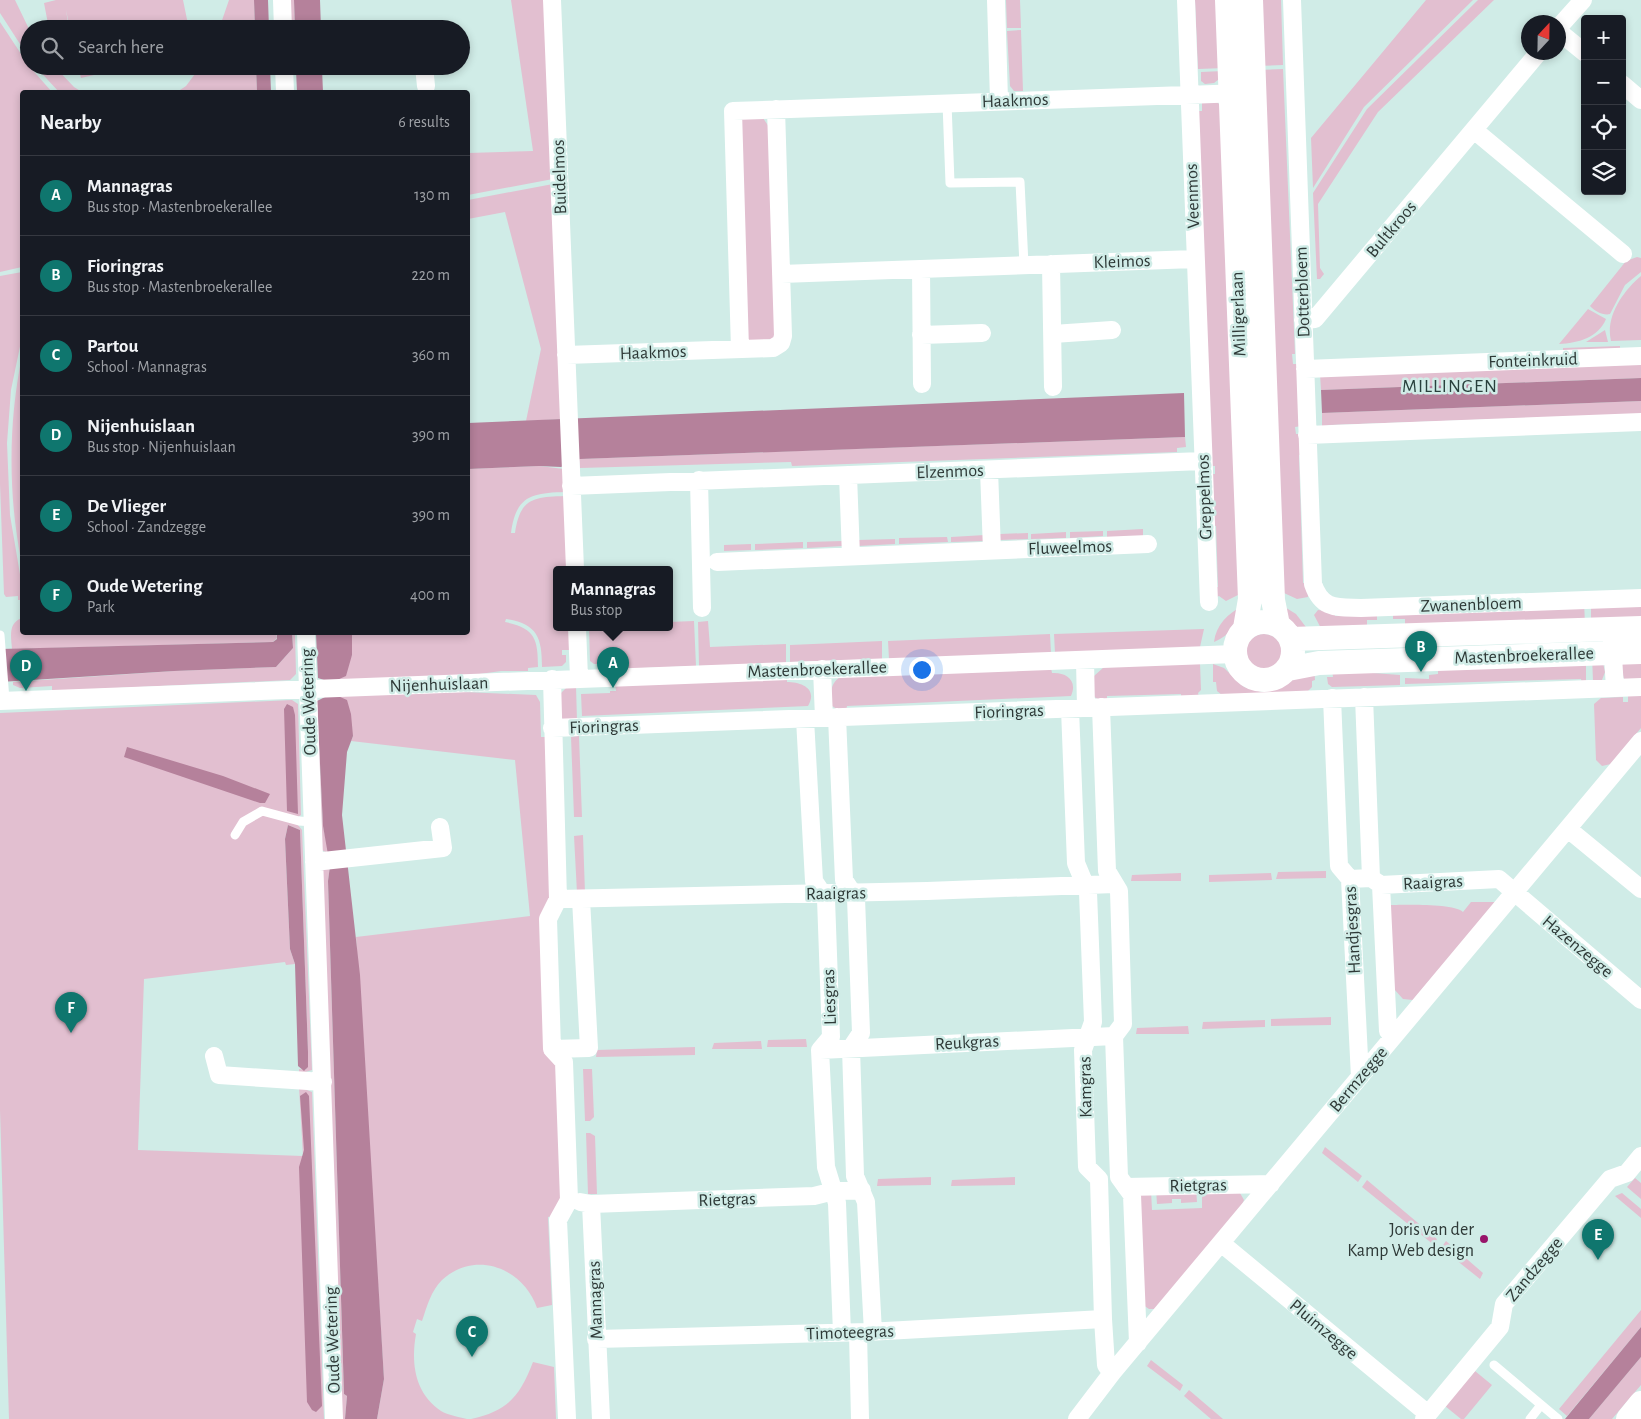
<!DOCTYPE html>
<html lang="en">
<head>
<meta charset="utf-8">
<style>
  body { margin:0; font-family:"Alegreya Sans",sans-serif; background:#20242c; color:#f1f3f6 }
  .controls { position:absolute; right:15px; top:15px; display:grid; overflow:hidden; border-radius:5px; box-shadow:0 2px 8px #0003 }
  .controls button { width:45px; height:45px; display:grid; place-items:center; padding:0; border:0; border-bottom:1px solid #363941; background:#171b24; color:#f1f3f6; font:25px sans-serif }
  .compass { position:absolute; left:1521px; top:15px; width:45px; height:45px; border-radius:50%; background:#171b24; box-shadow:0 2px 8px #0003; rotate:22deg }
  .you { position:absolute; left:921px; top:669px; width:18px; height:18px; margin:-12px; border:4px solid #fff; border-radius:50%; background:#1a73e8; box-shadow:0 0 0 8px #1a73e833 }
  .badge { display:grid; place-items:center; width:32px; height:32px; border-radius:50%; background:#0f766e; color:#fff; font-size:16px; font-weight:700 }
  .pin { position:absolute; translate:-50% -41px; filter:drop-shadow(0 1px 2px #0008) }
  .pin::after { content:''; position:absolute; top:26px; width:18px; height:15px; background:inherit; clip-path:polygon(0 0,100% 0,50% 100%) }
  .popup { position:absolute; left:553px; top:566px; width:120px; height:65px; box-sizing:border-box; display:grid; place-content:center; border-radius:5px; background:#171b24; filter:drop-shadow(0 1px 4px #0005); font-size:16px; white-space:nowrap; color:#9ea1a6 }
  .popup b { font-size:19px; color:#f1f3f6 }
  .popup::after { content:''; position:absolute; left:50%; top:100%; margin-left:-10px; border:10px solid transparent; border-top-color:#171b24 }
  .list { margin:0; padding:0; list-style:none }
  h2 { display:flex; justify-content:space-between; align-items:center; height:65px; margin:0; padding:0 20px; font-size:21px }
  h2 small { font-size:16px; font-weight:400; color:#9ea1a6 }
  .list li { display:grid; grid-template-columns:32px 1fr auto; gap:15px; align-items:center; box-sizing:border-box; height:80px; padding:0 20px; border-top:1px solid #363941 }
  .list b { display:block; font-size:19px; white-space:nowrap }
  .list p { margin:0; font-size:16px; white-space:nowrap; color:#9ea1a6 }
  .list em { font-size:16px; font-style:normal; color:#9ea1a6 }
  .icon { flex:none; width:28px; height:28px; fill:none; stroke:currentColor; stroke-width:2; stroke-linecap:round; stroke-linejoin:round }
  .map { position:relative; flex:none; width:1641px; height:1419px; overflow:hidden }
  .search { position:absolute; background:#171b24; box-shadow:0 2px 8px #0003; left:20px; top:20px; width:450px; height:55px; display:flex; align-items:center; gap:12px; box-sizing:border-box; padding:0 18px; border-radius:28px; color:#9ea1a6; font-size:19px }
  .panel { position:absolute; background:#171b24; box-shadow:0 2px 8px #0003; left:20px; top:90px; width:450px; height:545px; border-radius:5px }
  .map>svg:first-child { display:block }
  .green { fill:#e2bfd0 }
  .water { fill:#b5819b }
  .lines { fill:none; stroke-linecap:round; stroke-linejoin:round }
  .lane { stroke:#fff; stroke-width:9 }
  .street { stroke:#fff; stroke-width:18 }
  .secondary { stroke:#fff; stroke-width:24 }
  .poi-dot { fill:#98146a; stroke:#d0ece7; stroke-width:2 }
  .labels { text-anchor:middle; stroke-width:5; stroke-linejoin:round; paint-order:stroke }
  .street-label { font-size:18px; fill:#2e3937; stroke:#d0ece7 }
  .poi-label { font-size:18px; fill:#2e3937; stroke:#d0ece7; text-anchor:end }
  .neighbourhood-label { font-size:19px; letter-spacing:1px; fill:#28403c; stroke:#d0ece7 }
</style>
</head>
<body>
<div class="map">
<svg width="1641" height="1419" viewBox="0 0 1641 1419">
  <rect width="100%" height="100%" fill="#d0ece7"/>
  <path class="green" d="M0,0h15l14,29v29l-29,-45z
    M56,0h127l6,29h-119l-4,-19 3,19h-20l-5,-26z
    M229,0h25l1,29h-36z
    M287,0h7l1,29h-7z
    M511,0h35l7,179 -85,16v-42l65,-2z
    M1006,0h14l1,28h-14z
    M1195,0h27l3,68 -27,1z
    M1254,0h27l2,65 -26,1z
    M1426,0h47l-109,107 -51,81 -2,-50z
    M1478,0h16l-116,112 -60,92 2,64 4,6 -4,5h-3l-4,-86 54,-84z
    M0,22l29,44 23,26h-30v175l-22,5z
    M1021,30l2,61h-9l-4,-5 -3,-55z
    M35,66h19l20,21 8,5h-23z
    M78,66h55l-52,12z
    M201,66h55l1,26h-80l9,-6z
    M1283,69l12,285h-3l1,10h6l3,62 -7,1 1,7h6l1,21h-4l4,128h4l1,14 -11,2 -13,-6 -27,-523z
    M1223,71v5l-9,7 -9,1 -4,-3v-9z
    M1215,100l10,10 19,482 -18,9 -7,-5 -5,2 -2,-11h6l-2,-61 -6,-1 -2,-51h7v-8h-7l-9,-347 -4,-8h7v-9z
    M743,118h20l6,9 6,212 -25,2 -4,-4 -9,-210z
    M553,184l9,235 -36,2 15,-72 -36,-137 -37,7v-19z
    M1637,257l4,1v14l-16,13 -15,29c-6,2 -16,-3 -20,-8l36,-45z
    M22,272v65l-11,53 -4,53 3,72 12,71v14h-4v-4l-12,1 -2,-3 -4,-110v-208z
    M1641,276v64l-30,1c-6,-24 12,-50 30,-65z
    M1588,309l18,10c-8,19 -28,24 -47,25z
    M1605,330l3,12h-22z
    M1620,346v5l-57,2v-5z
    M22,356v209c-14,-69 -14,-141 0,-209z
    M1641,362v16l-320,12 -1,-16z
    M1641,401v13l-312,11 -7,3v-15z
    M1185,437l1,10 -9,1v4l-385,14 -1,-4 -211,6 -1,-9z
    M539,466l25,3 1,23c-34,1 -49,4 -54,41h4c5,-34 17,-36 50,-37l3,73h-11v58h13l1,23h-9v5h4v7l-4,4 -20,1c0,-30 -5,-43 -36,-48l-1,3c30,6 33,17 33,45l-10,1v3h-27l-43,6 -121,3 15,-25v-22l116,-1v-163z
    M1143,529v10l-36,2v-10z
    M1103,531v5l-33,2v-6z
    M1066,532v6l-35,1v-5z
    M1028,533v6l-28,1v-6z
    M985,535v6l-34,1v-5z
    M947,537l1,5 -49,2v-6z
    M895,539v5l-37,2v-6z
    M843,541v5l-36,2v-6z
    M803,542v6l-48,2v-6z
    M751,544v6l-27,1v-6z
    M1584,602l1,22h-180v-5h-12v-5z
    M1591,602l50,2v18l-50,2z
    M1243,606c-4,15 -13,30 -29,36 2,-17 14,-29 29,-36z
    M1283,606l13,8 13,17c-19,-3 -21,-7 -26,-25z
    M1318,610l17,2v4l42,-2v6h-10v5l-43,9 -10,-19z
    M22,618v14h254l1,6 -4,4 -261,7c-1,-13 -4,-26 10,-31z
    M694,621l2,45 -81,3v-5h-21l-4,-3 -1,-34h50v2l30,-2v-5z
    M708,621l2,26 76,-3v19l-87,3 -1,-44z
    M1204,629l-4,18 -145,6 -1,-19z
    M292,633h3l1,41 -6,6 -238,11v-5l-32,2 -7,-3v-3l161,-11 102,-4 17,-19z
    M1246 652a18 18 0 1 1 36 0a18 18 0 1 1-36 0Z
    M1050,634l1,19 -162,6 -1,-18z
    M882,641v18l-92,3v-17z
    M1641,655v26l-17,-1 -3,-15z
    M1586,656v25l-4,2 -1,-4 -176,5v-6l24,1v-4l9,-1v-5z
    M1592,656l11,7 2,9 -3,8 -9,1z
    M1200,663l1,27 -3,3 1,4 -18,1v-4l-74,2v4h-8l-6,-4 1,-20 10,-9z
    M1213,664l11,4 20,19 18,5 16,-3 18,-14 18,-7 1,12 -3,1v6l-5,5 -85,3 -5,-4 -1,-9h-3z
    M1051,668l1,5c14,-1 26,7 19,23l-224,10 -1,5h-6l-8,-5c-1,-13 -3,-23 10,-30z
    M1332,670l68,5v10l-68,2 -4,-3 -1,-7h6z
    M787,678v4c15,0 31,7 21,24l-226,10 -1,-22 29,-1v-2h6l-1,-7z
    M576,686l1,35h-12l-5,-4 -1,-22 7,-7z
    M464,692l72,3 4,7 1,35h5l17,462 -10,17 -5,1 4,88 -15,3c-13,-39 -61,-59 -95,-28 -11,11 -15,26 -20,41l-5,-2 -4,13 3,2c-5,28 -2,59 25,77 7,4 18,6 26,8h-90l7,-40 -28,-442 174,-21 -15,-156 -164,-19 2,-5 -15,-40z
    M1628,696h13v32l-30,36 -9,2 -6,-6 -2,-56 7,-6 22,-1v5h5z
    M292,700l6,4 3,111 -3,2v8l4,5 10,240 -13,4v-5l7,1 2,-18 -8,-222 -12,-5 -3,14 5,110 5,15 -9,1 -1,-3 -141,17 -6,171 165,6 -4,-69 13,5 12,327h-315l-9,-309v-397z
    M317,701l6,125 6,28 -9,-5z
    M579,736l3,81h-8l-3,-80z
    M583,835l2,58h-8l-3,-57z
    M330,866l-2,15 16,513 3,2 -2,23h-4l-21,-547z
    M1326,871v7l-50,1 2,-7z
    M1181,873v8h-50l1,-6z
    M1271,873l1,7 -63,2v-7z
    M1471,902h25l-83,98 -10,-1 -9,-10 -4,-84c15,0 63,-2 73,7z
    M1331,1017v8l-60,1v-7z
    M1265,1020v7l-63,2 1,-7z
    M1188,1026l1,8h-53l1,-6z
    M806,1039l1,8h-40l1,-7z
    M761,1041l1,8h-50l2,-6z
    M695,1047v8l-99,2 1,-7z
    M583,1069h9l2,48 -4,4h-5z
    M586,1133h4l5,3 2,58h-9z
    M1325,1147l37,29 -4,6 -36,-29z
    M931,1177v8l-54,1 1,-7z
    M1015,1177v8l-64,1 1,-6z
    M1635,1178l6,5v16l-14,-12z
    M1367,1180l70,59 -3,6 -72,-58z
    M1196,1188l1,14 -16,1v-4h-9v4l-15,1 -1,-15z
    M1202,1188l38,5 4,7 -3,7 -86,102h-6l-6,-4 -3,-110 11,-5 1,20 50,-2z
    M1622,1193l19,16v9l-26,-22z
    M1446,1241l37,32 -3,6 -39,-31z
    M1641,1310v17l-74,89 -8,-7z
    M1641,1357v28l-29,34h-23z
    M1151,1360l32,25 -3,6 -33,-25z
    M533,1362l21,5 2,52h-85c37,-8 49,-23 62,-57z
    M1475,1371l17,14 -28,34h-3l-16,-13z
    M1189,1390l34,29h-12l-27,-23z"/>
  <path class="water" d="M254,0h14l1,29h-14z
    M294,0h26l1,29h-26z
    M256,66h14l1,26h-14z
    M302,66h13l7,3 1,23h-26l-1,-22z
    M1641,378v23l-319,12 -1,-23z
    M1184,393l1,44 -605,22 -19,8 -22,-1 -71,3v-46z
    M277,633h15l1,15 -17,19 -102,4 -174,11v-33l273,-7 4,-3z
    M316,633h36v22l-6,21 -9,4 1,16 9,4 4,14 2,22 -6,16 -5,63 18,160 24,404 -7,40h-32l2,-23 -3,-2 -16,-513 2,-15 -7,-40 -6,-125 8,-4 -1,-17 -6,-2z
    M287,704l6,3 2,8 3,99 -11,-3 -3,-102z
    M127,747l96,29 47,18 -5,9h-5l-136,-46z
    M288,825l12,5 8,222v15l-4,4 -6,-5 -3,-102 -5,-15 -5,-110z
    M306,1092l3,4 13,310 -6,6 -4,-2 -5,-8 -8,-235 5,-17 -4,-54z
    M1641,1327v30l-52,62h-24z"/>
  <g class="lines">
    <path class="lane" d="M947,103l3,80 70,-1 4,83
      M0,635l5,65
      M235,835l8,-13 19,-11 37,10 14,1
      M1494,1365l64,54
      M1530,1419l11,-14"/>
    <path class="street" d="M282,0l1,29
      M552,0l23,569
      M996,0l3,100
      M1186,0l23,602
      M1292,0l21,584c9,26 24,23 48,24l280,-10
      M1558,28l25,-28
      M1558,31l27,22
      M284,66l1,26
      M424,66l2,20
      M1622,84l19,16
      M1474,130l149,124
      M1051,264l2,123
      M921,269l1,115
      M781,274l413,-15
      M1303,320l12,-1 224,-267
      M1053,334l59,-4
      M921,335l61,-2
      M740,349l-7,-238 509,-18
      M566,355l207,-7 8,-5 2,-7 -7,-227
      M1305,369l336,-13
      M1307,435l334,-13
      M989,470l3,80
      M848,475l3,81
      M699,480l3,128
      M571,486l631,-25
      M717,562l431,-18
      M577,627l2,51
      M306,632l28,787
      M1612,641l3,47
      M1085,660l1,48
      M822,669l2,49
      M552,679l6,220 -10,20 4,130 12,13 5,138 -11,20 9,199
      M1364,697l7,181
      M1332,698l7,168 11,13 10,198
      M0,701l1235,-47
      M1101,707l6,164 12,20 4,133 -9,12 5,141 13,18 6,148
      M1070,709l6,154 12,29 5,130 -10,28 4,117 12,12 4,140 3,46 6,8
      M837,717l7,163 12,18 5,135 -10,15 4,128 11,26 7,130
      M805,719l9,162 12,18 5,138 -11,13 6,117 11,36 5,130
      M552,728l1089,-41
      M1568,829l73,60
      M314,862l129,-14 -3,-21
      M1350,879l21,-1 10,7 118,-6 142,121
      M1381,885l7,146 6,5
      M558,899l369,-8 187,-7
      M552,1049l37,-1 -8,-149
      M820,1050l294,-14
      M214,1056l5,19 104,7
      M1126,1187l145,-3
      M580,1202l11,2 10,215
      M591,1204l223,-8 20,-5 28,-1
      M1221,1243l207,171
      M858,1333l2,86
      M596,1339l271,-7 236,-13
      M1077,1419l35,-46 529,-632
      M1424,1419l76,-92 4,-23 6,-7 100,-118 17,-6 14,-17"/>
    <path class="secondary" d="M1227,0l23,599 -5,29
      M1251,0l22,600 5,25
      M1235 651a29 29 0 1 1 58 0a29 29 0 1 1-58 0Z
      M1291,639l350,-11
      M1288,669l31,-6 322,-11
      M1628,1419l13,-16"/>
  </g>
  <circle class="poi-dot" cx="1484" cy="1239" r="5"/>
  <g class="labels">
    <g class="street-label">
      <text transform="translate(1015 100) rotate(-2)" y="6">Haakmos</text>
      <text transform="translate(559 177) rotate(-92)" y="6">Buidelmos</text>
      <text transform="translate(1192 196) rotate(-92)" y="6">Veenmos</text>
      <text transform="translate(1391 229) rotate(-50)" y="6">Bultkroos</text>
      <text transform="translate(1122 261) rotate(-2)" y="6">Kleimos</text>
      <text transform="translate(1302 292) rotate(-92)" y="6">Dotterbloem</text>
      <text transform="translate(1238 314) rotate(-92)" y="6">Milligerlaan</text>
      <text transform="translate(653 352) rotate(-2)" y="6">Haakmos</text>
      <text transform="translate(1533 360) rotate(-2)" y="6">Fonteinkruid</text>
      <text transform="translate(950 471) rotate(-2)" y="6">Elzenmos</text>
      <text transform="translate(1204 497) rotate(-92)" y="6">Greppelmos</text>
      <text transform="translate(1070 547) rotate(-2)" y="6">Fluweelmos</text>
      <text transform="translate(1471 604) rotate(-2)" y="6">Zwanenbloem</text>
      <text transform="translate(1524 655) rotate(-2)" y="6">Mastenbroekerallee</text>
      <text transform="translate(817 669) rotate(-2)" y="6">Mastenbroekerallee</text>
      <text transform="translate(439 684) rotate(-2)" y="6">Nijenhuislaan</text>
      <text transform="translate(308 702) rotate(-92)" y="6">Oude Wetering</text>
      <text transform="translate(1009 711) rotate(-2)" y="6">Fioringras</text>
      <text transform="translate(604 726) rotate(-2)" y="6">Fioringras</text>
      <text transform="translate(1433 882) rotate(-3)" y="6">Raaigras</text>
      <text transform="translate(836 893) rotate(-1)" y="6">Raaigras</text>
      <text transform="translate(1352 930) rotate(-93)" y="6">Handjesgras</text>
      <text transform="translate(1578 946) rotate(40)" y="6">Hazenzegge</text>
      <text transform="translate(829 997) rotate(-92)" y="6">Liesgras</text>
      <text transform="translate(967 1042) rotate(-3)" y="6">Reukgras</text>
      <text transform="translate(1358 1079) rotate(-50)" y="6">Bermzegge</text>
      <text transform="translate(1085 1087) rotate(-91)" y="6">Kamgras</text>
      <text transform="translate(1198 1185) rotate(-1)" y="6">Rietgras</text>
      <text transform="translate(727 1199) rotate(-2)" y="6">Rietgras</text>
      <text transform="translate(1534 1269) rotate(-50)" y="6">Zandzegge</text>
      <text transform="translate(595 1300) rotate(-92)" y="6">Mannagras</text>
      <text transform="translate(1324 1329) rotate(40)" y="6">Pluimzegge</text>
      <text transform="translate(850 1332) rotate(-2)" y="6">Timoteegras</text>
      <text transform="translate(332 1340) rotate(-92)" y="6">Oude Wetering</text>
    </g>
    <g class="poi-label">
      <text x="1474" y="1235">Joris van der<tspan x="1474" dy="21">Kamp Web design</tspan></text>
    </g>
    <g class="neighbourhood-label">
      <text x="1450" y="392">MILLINGEN</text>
    </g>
  </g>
</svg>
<div class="controls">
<button>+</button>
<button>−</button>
<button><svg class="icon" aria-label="locate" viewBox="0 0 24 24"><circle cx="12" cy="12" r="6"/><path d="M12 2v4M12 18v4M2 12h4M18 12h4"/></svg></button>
<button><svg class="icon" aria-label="layers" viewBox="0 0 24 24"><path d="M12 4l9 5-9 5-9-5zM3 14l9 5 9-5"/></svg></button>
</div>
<svg class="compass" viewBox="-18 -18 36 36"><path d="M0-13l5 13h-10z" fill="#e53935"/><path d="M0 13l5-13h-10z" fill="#9ea1a6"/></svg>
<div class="you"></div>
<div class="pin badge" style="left:613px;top:688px">A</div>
<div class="popup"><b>Mannagras</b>Bus stop</div>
<div class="pin badge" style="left:1421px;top:672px">B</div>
<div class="pin badge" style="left:472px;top:1357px">C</div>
<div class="pin badge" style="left:26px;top:691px">D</div>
<div class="pin badge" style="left:1598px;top:1260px">E</div>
<div class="pin badge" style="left:71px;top:1033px">F</div>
<div class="search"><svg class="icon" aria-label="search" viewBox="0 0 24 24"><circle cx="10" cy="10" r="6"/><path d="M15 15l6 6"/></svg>Search here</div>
<section class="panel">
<h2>Nearby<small>6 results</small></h2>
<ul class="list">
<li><span class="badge">A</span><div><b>Mannagras</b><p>Bus stop · Mastenbroekerallee</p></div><em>130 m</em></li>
<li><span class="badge">B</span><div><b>Fioringras</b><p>Bus stop · Mastenbroekerallee</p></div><em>220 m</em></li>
<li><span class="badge">C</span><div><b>Partou</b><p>School · Mannagras</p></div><em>360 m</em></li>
<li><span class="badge">D</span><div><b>Nijenhuislaan</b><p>Bus stop · Nijenhuislaan</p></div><em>390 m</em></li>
<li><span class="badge">E</span><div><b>De Vlieger</b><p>School · Zandzegge</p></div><em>390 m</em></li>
<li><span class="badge">F</span><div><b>Oude Wetering</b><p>Park</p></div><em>400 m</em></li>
</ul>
</section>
</div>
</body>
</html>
